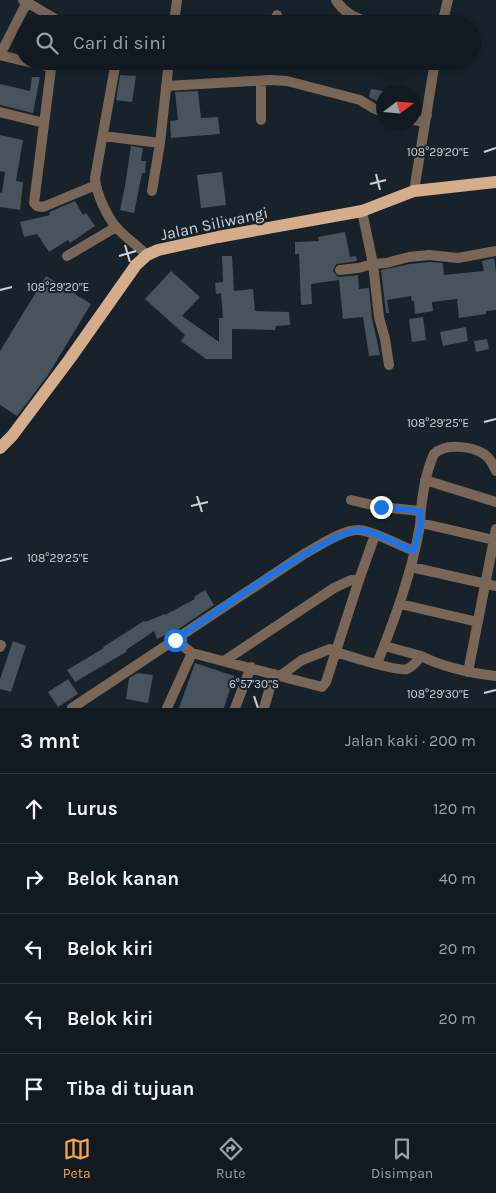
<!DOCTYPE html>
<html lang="id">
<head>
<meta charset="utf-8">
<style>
  body { margin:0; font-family:Karla,sans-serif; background:#1e272d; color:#f1f3f6 }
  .compass { position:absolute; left:376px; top:85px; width:45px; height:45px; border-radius:50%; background:#111a20; box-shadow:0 2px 12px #0003; rotate:74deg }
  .stop { position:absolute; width:15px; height:15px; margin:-11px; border:4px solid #1a73e8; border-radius:50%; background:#fff }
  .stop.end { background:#1a73e8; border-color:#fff; box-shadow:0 1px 5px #0008 }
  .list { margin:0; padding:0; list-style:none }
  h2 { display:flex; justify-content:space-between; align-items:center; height:65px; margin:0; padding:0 20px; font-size:21px }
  h2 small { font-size:16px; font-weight:400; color:#9ca1a5 }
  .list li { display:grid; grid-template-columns:32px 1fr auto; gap:15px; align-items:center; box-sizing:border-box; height:70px; padding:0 20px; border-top:1px solid #30383e }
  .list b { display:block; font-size:19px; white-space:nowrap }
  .list em { font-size:16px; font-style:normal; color:#9ca1a5 }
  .icon { flex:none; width:28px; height:28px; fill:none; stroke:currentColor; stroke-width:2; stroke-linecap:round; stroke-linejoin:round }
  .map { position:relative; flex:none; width:496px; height:708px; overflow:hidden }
  .search { position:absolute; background:#111a20; box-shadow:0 2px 12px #0003; left:15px; right:15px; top:15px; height:55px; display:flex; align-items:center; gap:12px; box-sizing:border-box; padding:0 18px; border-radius:28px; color:#9ca1a5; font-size:19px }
  .sheet { height:415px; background:#111a20 }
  nav { display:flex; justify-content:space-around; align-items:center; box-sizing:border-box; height:70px; border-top:1px solid #30383e; background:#111a20; font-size:14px; color:#9ca1a5 }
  nav a { display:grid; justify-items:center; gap:2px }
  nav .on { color:#f8a14b }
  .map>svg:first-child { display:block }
  .building { fill:#47545d }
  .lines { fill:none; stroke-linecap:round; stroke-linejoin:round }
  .minor { stroke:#7a6656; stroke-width:10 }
  .primary { stroke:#d5ad8a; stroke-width:12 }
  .route { stroke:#1a73e8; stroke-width:6 }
  .ticks { fill:none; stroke:#cbd3d8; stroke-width:2 }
  .labels { text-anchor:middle; stroke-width:4; stroke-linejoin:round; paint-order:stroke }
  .street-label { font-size:16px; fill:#cbd3d8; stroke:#17222a }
  .ticks-label { font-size:12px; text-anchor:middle; fill:#cbd3d8; stroke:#17222a; stroke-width:4; stroke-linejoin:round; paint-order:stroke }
</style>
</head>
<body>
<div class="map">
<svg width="496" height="708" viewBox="0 0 496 708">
  <rect width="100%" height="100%" fill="#17222a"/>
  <path class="building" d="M120,75l16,1 -4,26 -16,-2z
    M32,77h8l-7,36 -33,-8v-21l30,7z
    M371,89l13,2v14l-15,-8z
    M198,91l3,27 17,-1 2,17 -49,4 -1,-17 8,-1 -3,-28z
    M0,135l23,5 -7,41 7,1 -3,28 -20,-3v-15l2,1 3,-21 -5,-1z
    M131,146l12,2 -2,13h5l-1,12h-3l-8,40 -14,-3 5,-24z
    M222,172l4,33 -25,3 -4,-33z
    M75,201l8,14 3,-2 9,13 -25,17 -2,-3 -19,12 -12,-18 -13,3 -4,-15 30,-7 -1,-3z
    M345,232l5,25 6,-1 1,5 -21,3 -3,7 4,5 3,1 18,-2 1,14 10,-1 3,30 8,37 -11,1 -6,-39 -20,2 -4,-39 -28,4 1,20 -11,1 -2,-51h-4v-12l24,-1 -1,-4z
    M222,256h10l2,35 19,-2 2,22 34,1 1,13 -14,1 -1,4 -43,-1v30h-26l-25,-18 4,-6 -40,-36 26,-28 29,26 -18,19 37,26v-24h4l-2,-25 -5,1 -1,-11 8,-1z
    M494,258l2,14v38l-10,1v3l-27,4 -2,-19 -25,3 1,9 -18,3 -1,-13h-2l-1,-5 -24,4 2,13h-3l-5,-43 29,-6 19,-2 14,1 1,12 40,-4 -2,-10z
    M46,276l45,28 -43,71 -31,41 -17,-11v-54z
    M423,317l3,23 -14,2 -3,-23z
    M466,327l2,14 -25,5 -3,-14z
    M487,339l2,10 -13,3 -2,-11z
    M205,590l9,15 -34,23 -23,11 -3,-8 -28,19v2l-51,30 -8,-12 37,-22 -1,-1 41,-26 1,1 20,-8v1l30,-16 -1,-2z
    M13,641l13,5 -15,46 -11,-3v-10z
    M195,663l39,13 -10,32h-45z
    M138,673l15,2 -5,28 -22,-4 3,-21z
    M68,679l10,15 -20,13 -10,-15z"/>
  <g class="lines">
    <path class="minor" d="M23,0l41,24
      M336,0c8,14 21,18 36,24
      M174,24l3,-24
      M273,24l4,-9
      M442,24l6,-24
      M0,55l27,-53
      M0,55l24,6
      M24,61l26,6
      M52,61l-18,142 3,3 6,1 53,-22
      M116,61l-21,117c1,15 12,39 22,50 9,10 21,18 30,27
      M261,82v38
      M166,86l104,-6 17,1 73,19 13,8 11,5
      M0,112l44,11
      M414,120l8,2 5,-7
      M103,136l57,7
      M152,191l8,-48 9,-82
      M414,191l21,-130
      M362,211l11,53 6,53 6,22 4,26
      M67,256l49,-29
      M340,270l18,-2 15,-4 13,-1 23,-6 20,-2 29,3 38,-7
      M425,480l71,22
      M351,500l30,7 39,4
      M421,523l73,17
      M411,567l85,19
      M400,604l78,18
      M175,640l17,13 130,34 4,-5 33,-102
      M385,646l36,10
      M0,647l1,-2
      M224,661l110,-73 17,-8h8l16,-45
      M377,664c18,-46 35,-91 43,-139 1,-5 0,-11 1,-16 2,-18 5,-38 13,-55 11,-11 37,-8 50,0 6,4 9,10 12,17
      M468,672l28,-143
      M280,676l22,-16 28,-11c10,5 68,23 77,20 6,-2 10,-8 14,-13 24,12 49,17 75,20
      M72,708l232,-154c15,-8 38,-24 54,-24 13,0 43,16 56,21
      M167,708l25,-55
      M235,708l16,-41
      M264,708l10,-34"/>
    <path class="primary" d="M0,448l12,-12 57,-76 67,-95 11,-10 11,-5 60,-13 144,-26 52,-20 82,-9"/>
  </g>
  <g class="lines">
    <path class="route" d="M175,640c28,-19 161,-114 186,-110 16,2 37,15 53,21l7,-28 -1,-12 -39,-4"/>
  </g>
  <path class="ticks" d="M484,152l12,-4M376,174l4,16M370,184l16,-4M125,245l5,17M119,256l17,-5M0,290l12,-3M484,422l12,-3M197,496l5,16M191,506l17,-4M0,561l12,-3M484,693l12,-3M254,696l4,12"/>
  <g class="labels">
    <g class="street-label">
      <text transform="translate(214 223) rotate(-12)" y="6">Jalan Siliwangi</text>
    </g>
  </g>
  <g class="ticks-label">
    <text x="438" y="156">108°29'20"E</text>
    <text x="58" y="291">108°29'20"E</text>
    <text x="438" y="427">108°29'25"E</text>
    <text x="58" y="562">108°29'25"E</text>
    <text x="254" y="688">6°57'30"S</text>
    <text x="438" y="698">108°29'30"E</text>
  </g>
</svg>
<svg class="compass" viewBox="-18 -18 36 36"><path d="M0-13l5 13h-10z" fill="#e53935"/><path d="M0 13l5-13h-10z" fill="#9ca1a5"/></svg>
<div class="stop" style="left:175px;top:640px"></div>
<div class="stop end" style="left:381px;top:507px"></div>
<div class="search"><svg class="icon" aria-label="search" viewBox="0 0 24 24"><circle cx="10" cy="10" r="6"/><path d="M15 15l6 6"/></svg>Cari di sini</div>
</div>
<section class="sheet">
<h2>3 mnt<small>Jalan kaki · 200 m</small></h2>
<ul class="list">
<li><svg class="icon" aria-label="ahead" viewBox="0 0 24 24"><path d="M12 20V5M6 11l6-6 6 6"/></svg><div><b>Lurus</b></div><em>120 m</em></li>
<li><svg class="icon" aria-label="right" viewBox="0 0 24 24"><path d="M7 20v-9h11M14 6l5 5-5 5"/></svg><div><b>Belok kanan</b></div><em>40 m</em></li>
<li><svg class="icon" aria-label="left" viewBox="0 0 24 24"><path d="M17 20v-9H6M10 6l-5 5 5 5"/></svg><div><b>Belok kiri</b></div><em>20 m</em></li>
<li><svg class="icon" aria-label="left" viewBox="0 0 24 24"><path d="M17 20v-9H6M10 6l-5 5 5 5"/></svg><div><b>Belok kiri</b></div><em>20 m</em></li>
<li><svg class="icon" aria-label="arrive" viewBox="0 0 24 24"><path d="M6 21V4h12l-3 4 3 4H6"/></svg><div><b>Tiba di tujuan</b></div></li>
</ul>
</section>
<nav>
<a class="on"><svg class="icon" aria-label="map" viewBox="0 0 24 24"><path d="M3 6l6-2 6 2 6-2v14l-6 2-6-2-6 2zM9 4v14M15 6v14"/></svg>Peta</a>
<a><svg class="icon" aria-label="directions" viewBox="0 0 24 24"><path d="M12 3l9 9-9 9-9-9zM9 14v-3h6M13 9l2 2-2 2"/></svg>Rute</a>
<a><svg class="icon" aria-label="saved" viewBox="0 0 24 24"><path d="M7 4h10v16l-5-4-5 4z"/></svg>Disimpan</a>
</nav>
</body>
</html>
